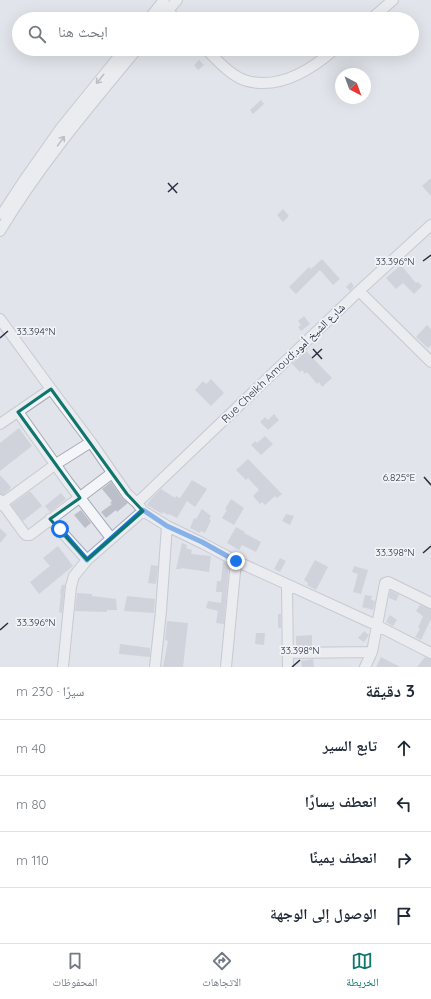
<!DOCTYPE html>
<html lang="ar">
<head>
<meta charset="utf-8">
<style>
  body { margin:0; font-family:Quicksand,"Noto Naskh Arabic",sans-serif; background:#f6f6f7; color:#1f2937; direction:rtl }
  .compass { position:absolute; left:335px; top:68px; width:36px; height:36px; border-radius:50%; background:#fff; box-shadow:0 4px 16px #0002; rotate:139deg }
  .stop { position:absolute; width:12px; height:12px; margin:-9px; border:3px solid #1a73e8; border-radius:50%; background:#fff }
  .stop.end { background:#1a73e8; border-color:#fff; box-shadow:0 1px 4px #0008 }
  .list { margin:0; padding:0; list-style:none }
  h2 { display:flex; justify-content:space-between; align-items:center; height:52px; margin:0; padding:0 16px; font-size:17px }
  h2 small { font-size:13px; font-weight:400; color:#747a83 }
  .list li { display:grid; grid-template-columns:26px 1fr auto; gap:12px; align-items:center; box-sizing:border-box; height:56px; padding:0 16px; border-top:1px solid #e0e1e3 }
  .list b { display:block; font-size:15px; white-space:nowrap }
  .list em { font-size:13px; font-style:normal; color:#747a83 }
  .icon { flex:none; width:22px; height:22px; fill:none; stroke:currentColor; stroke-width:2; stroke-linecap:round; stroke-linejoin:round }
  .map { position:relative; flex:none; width:431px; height:667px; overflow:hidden; direction:ltr }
  .search { position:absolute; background:#fff; box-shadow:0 4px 16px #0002; left:12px; right:12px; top:12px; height:44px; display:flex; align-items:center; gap:10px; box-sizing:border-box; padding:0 14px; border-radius:22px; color:#747a83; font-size:15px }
  .sheet { height:276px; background:#fff }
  nav { display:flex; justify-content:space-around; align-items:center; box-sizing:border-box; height:56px; border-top:1px solid #e0e1e3; background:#fff; font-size:11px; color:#747a83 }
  nav a { display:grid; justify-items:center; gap:2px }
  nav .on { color:#0f766e }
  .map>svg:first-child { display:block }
  .building { fill:#bbbfca }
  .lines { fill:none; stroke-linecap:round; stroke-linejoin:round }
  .minor-casing { stroke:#a6aab4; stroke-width:12 }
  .minor { stroke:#f4f5f8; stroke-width:10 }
  .oneway { stroke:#8e929d }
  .route { stroke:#1a73e8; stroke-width:5 }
  .marked { fill:none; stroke:#0f766e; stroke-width:3; stroke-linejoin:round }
  .ticks { fill:none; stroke:#293042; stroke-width:1.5 }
  .labels { text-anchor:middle; stroke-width:3.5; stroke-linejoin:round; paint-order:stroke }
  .street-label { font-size:11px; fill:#293042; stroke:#f1f3f7 }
  .ticks-label { font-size:10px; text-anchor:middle; fill:#293042; stroke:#f1f3f7; stroke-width:3.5; stroke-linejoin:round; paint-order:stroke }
</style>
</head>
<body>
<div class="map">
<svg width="431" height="667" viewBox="0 0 431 667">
  <rect width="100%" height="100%" fill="#e1e4ea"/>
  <path class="building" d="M199,60l5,5 -6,5 -4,-5z
    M261,100l3,4 -11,10 -3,-4z
    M431,178v18l-9,-10z
    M283,209l6,7 -6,6 -6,-7z
    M322,259l18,20 -7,6 -13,-15 -24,24 -7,-7 20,-20 2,2z
    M401,265l15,18 2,-1 4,4 -8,8 -11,-11 -7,6 -10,-11z
    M351,282l3,4 -4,5 -4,-4z
    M304,316l6,8 -9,7 -3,-4 3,-2 -3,-4z
    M427,325l4,4v16l-3,3 -12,-11z
    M306,351l26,27 -10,9 -3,-5 -2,2 -10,-12 -2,2 -3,-4 -2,2 -8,-8z
    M211,379l13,14 -13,13 -16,-16 8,-9 3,3z
    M274,414l5,6 -11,10 -8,-8 5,-5 3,3z
    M19,428l13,18 -32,25v-28z
    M265,436l8,8 -12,11 -10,-10 4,-4 2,2z
    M248,459l34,35 -5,4 -2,-2 -10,9 -3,-3 -2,2 -7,-8 6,-6 -11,-12 -2,2 -10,-10z
    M0,475l11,12 -2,3 -6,5 -3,-1z
    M192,480l15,9 -12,18 -8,-6 -10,17 -8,-4 -1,1 -5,-3 -1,2 -15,-9 4,-6 10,-10 14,9 1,-2 4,2z
    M111,482l11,16 6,5 -11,9 -1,-2 -10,8 -5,-6 11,-8 -2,-1 2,-2 -10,-12z
    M30,491l12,15 -19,15 -12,-16z
    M61,493l5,6 -16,13 -5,-6z
    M231,499l13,9 -10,17 -12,-7 5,-8 -2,-1z
    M202,509l9,7 -2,3 2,1 -6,13 -4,-2 -1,2 -10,-5 4,-10 2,1z
    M81,510l10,13 -6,5 -11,-13z
    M286,514l8,2 -4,9 -8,-4z
    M236,527l9,5 -1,1 17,9 -5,10 -14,-7 -3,5 -12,-7z
    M0,528l7,7 -7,8z
    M182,543l5,2 -1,3 6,2 -1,4 20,2 -2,16 -28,-4v1h-5z
    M58,546l15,20 -34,28 -9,-12 20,-16 -7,-8z
    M280,558l6,3 -6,11 -6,-3z
    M315,560l13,7 -12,23 -9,-5 1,-2 -4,-3z
    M223,561l6,4 -5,59 -8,-1 2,-12 -12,-3 2,-7 13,2 1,-11h-6l1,-11h4z
    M151,565l7,1 -2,18 -8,-1z
    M354,566l14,4 -7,24 -8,-2 5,-18 -6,-2z
    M62,585h3l-3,28 -3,-1 2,-18 -1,-1z
    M390,590l9,5 -3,6 -7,-3z
    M77,593l15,1v2l24,3 1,11h-10v2l-32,-1z
    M365,595l7,1 -1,4 4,1 -2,9 -11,-3z
    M127,596l28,3 -1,14 -30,-2z
    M420,605l11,4v10l-10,21 -6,-3 5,-8 -2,-1 5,-12 -7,-5z
    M278,614h3v14h-3z
    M390,615l7,5 -4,6 -7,-4z
    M167,621l21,2 -5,44h-20l5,-26 -3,-1z
    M364,631l5,4 -5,7 -6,-4z
    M256,633h9l-1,12 -9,-1z
    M312,635v11h-16v-10z
    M120,644l30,4v9l-31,-3z
    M381,657l19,10h-24z
    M425,657l6,2v8h-14z
    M313,659l1,8h-12l-1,-6z"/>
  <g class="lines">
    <defs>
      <path id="minor" d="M168,11l8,8
        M149,19l15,-19
        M161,19l16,-19
        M371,19l22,-19
        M206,49c10,10 24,26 38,31 33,11 67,-10 91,-31
        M2,214l21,-32 38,-54 64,-79
        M0,231c39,-65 88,-123 137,-182
        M359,291l72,71
        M0,319l51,70 40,53 36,52 10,9 6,8 24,15 35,17 34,18 140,64 55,28
        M18,412l49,69 44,57
        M0,424l51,-35
        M0,500l24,33 2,2h4l82,-62
        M137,503l222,-212 72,-66
        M0,505l56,-41 35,-22
        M50,519l37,41
        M287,585l1,82
        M288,653l84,-1
        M63,667l8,-81 3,-10 13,-16 56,-49
        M155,667l6,-56 6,-85
        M226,667l10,-106
        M365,667l7,-15 13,-69 3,-1 43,21"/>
    </defs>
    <use href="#minor" class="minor-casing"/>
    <use href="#minor" class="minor"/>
  </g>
  <defs><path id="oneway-shaft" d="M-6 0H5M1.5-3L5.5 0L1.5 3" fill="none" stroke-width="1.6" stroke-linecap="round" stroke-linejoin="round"/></defs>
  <g class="oneway">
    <use href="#oneway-shaft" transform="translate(100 79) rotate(129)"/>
    <use href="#oneway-shaft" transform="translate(61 141) rotate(-54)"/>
  </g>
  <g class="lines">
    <path class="route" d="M60,529l27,31 56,-50 24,16 35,16 34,19"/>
  </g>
  <path d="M0 0H431V667H0ZM51,389l76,105 16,17 -56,49 -37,-41 30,-21 -62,-86z" fill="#e1e4ea" fill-opacity=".55" fill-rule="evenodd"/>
  <path class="marked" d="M51,389l76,105 16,17 -56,49 -37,-41 30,-21 -62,-86z"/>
  <path class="ticks" d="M168,183l9,10M168,192l10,-9M423,261l8,-6M0,338l8,-7M313,349l9,10M312,358l10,-9M424,477l7,8M423,553l8,-7M0,630l8,-7M292,667l8,-7"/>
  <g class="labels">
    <g class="street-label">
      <text transform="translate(283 363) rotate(-44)" y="4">Rue Cheikh Amoud;شارع الشيخ أمود</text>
    </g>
  </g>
  <g class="ticks-label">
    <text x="395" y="265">33.396°N</text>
    <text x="36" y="335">33.394°N</text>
    <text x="399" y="481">6.825°E</text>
    <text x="395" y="556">33.398°N</text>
    <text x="36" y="626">33.396°N</text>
    <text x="300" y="654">33.398°N</text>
  </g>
</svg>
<svg class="compass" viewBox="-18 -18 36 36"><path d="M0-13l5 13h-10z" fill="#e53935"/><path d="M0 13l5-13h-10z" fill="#747a83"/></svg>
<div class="stop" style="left:60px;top:529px"></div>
<div class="stop end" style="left:236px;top:561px"></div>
<div class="search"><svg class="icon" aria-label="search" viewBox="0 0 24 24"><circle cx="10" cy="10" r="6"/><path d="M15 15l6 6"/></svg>ابحث هنا</div>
</div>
<section class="sheet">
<h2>3 دقيقة<small>سيرًا · 230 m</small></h2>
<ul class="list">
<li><svg class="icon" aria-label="ahead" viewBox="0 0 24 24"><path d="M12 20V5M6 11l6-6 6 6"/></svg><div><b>تابع السير</b></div><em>40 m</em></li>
<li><svg class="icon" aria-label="left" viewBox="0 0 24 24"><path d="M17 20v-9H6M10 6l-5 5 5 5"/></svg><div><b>انعطف يسارًا</b></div><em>80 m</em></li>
<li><svg class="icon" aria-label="right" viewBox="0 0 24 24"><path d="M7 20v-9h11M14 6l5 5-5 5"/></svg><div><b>انعطف يمينًا</b></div><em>110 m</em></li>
<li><svg class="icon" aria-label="arrive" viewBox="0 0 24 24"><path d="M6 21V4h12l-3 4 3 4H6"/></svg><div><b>الوصول إلى الوجهة</b></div></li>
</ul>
</section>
<nav>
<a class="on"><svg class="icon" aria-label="map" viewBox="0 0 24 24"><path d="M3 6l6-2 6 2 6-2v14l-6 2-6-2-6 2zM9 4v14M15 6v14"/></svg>الخريطة</a>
<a><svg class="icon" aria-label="directions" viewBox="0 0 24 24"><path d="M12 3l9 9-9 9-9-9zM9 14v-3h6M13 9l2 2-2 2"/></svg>الاتجاهات</a>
<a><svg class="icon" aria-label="saved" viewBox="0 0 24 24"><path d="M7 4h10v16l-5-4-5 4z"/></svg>المحفوظات</a>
</nav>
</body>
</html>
